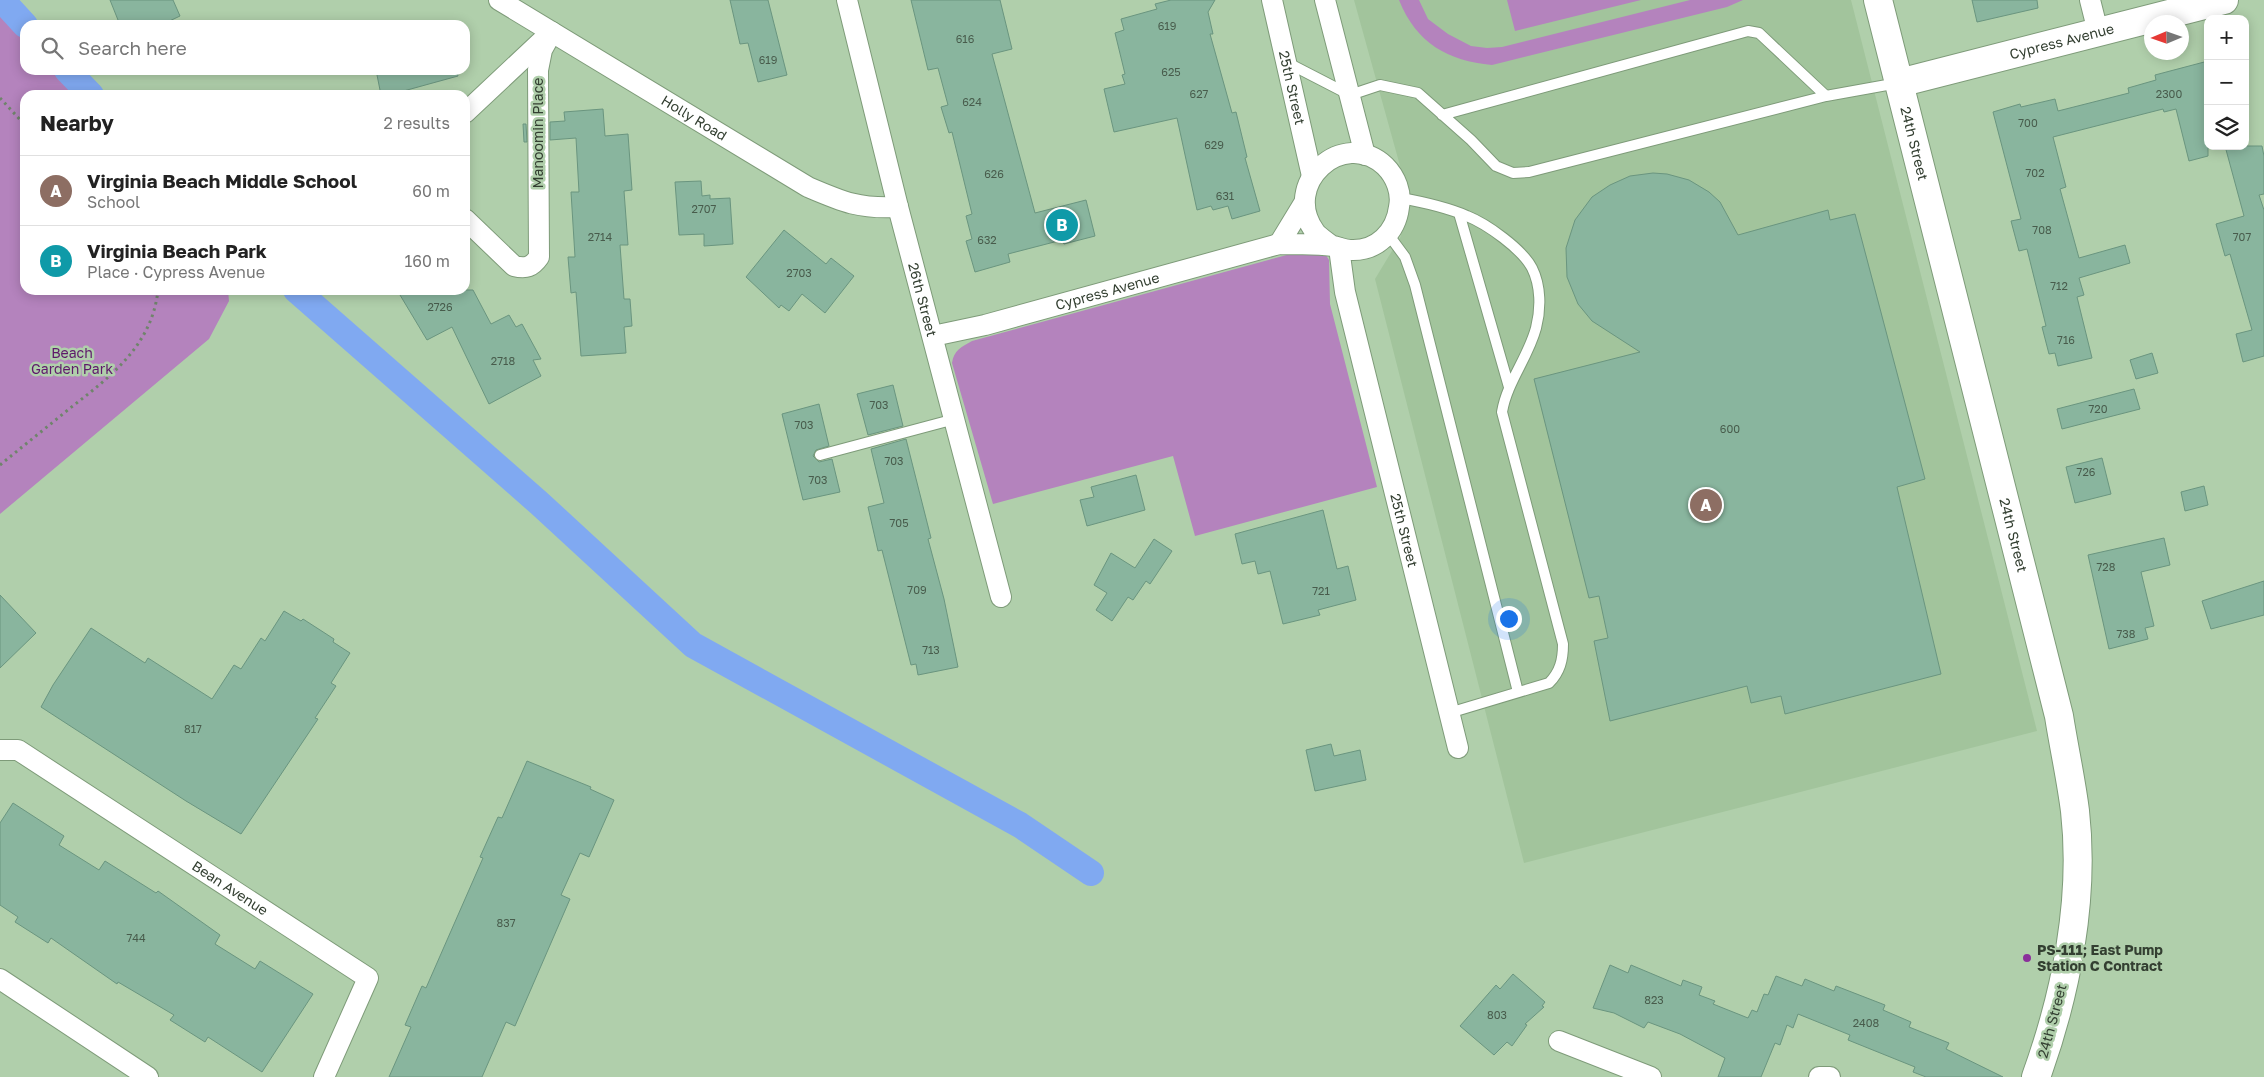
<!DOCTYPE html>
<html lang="en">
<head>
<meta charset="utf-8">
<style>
  body { margin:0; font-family:"Golos Text",sans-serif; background:#f2f2f2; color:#222 }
  .controls { position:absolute; right:15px; top:15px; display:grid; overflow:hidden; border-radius:10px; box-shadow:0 2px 12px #0003 }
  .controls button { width:45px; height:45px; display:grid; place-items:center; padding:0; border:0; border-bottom:1px solid #e0e0e0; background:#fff; color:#222; font:25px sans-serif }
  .compass { position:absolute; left:2144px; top:15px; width:45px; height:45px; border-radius:50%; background:#fff; box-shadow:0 2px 12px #0003; rotate:268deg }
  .you { position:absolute; left:1508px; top:618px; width:18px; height:18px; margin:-12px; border:4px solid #fff; border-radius:50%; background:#1a73e8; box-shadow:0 0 0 8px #1a73e833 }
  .badge { display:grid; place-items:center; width:32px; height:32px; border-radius:50%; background:#8b309b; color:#fff; font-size:16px; font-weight:700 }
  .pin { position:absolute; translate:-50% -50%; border:2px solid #fff; box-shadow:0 1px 5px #0006 }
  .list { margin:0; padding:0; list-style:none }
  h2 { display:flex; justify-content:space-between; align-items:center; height:65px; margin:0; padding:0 20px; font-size:21px }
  h2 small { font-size:16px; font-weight:400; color:#767676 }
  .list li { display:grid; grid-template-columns:32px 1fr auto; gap:15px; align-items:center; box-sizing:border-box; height:70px; padding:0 20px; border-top:1px solid #e0e0e0 }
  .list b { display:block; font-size:19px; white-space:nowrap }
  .list p { margin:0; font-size:16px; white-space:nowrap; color:#767676 }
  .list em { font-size:16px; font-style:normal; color:#767676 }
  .icon { flex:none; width:28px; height:28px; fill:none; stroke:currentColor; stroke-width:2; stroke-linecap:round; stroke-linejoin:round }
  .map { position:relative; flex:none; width:2264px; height:1077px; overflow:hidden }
  .search { position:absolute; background:#fff; box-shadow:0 2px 12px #0003; left:20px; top:20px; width:450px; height:55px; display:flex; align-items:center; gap:12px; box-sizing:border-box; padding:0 18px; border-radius:15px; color:#767676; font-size:19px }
  .panel { position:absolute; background:#fff; box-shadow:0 2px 12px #0003; left:20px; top:90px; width:450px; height:205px; border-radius:15px }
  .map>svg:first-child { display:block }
  .built { fill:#a2c49c }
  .green { fill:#b483bd }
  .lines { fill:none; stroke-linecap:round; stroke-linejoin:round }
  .canal { stroke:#80a9f1; stroke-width:26 }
  .building { fill:#89b59e; stroke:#6a957f }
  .lane-casing { stroke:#7e9b79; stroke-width:12 }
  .street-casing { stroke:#7e9b79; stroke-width:22 }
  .secondary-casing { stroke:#7e9b79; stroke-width:30 }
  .path { stroke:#6f846b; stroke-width:3; stroke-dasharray:2.5 4; stroke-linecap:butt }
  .lane { stroke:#fff; stroke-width:10 }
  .street { stroke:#fff; stroke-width:20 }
  .secondary { stroke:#fff; stroke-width:28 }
  .poi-dot { fill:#8b309b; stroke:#b0cfab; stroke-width:2 }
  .labels { text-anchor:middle; stroke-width:5; stroke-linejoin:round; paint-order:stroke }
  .number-label { font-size:11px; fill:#485c4c }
  .street-label { font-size:14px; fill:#333f31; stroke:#b0cfab }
  .park-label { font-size:14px; fill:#5e186a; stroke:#b0cfab }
  .poi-label { font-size:14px; font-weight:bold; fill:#333f31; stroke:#b0cfab; text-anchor:start }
</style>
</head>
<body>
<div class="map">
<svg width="2264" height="1077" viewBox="0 0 2264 1077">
  <rect width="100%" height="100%" fill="#b0cfab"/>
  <path class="built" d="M1354,0h497l186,731 -513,132 -149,-584 26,-43 6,-45z"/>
  <path class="green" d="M1399,0h20l9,19 20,15 23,12 16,2 15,-1 188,-47h53l-16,7 -235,58c-44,-4 -76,-22 -93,-65z
    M1507,0h134l-126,31z
    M0,15l25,24v31h32l26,25h-58v195h203l1,11 -20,38 -209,175z
    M1305,250l19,2 5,8 1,44 47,183 -182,49 -22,-80 -180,48 -41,-141c2,-13 9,-16 20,-22z"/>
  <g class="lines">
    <path class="canal" d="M2,0l23,25
      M67,70l24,25
      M296,290l243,213 154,142 327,180 71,48"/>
  </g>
  <path class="building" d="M110,0h63l7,16 -19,9h-41z
    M730,0h38l19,75 -29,7 -10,-39 -8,1z
    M911,0h89l12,49 -20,5 43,159 51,-13 9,36 -31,8 -2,-4 -54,14 2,8 -35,10 -9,-31 6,-2 -6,-23 6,-2 -20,-82 -3,1 -8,-26 7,-2 -10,-37 -10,2z
    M1171,0h44l-7,12 5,22h-3l22,79 4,-1 11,45 -2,1 15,53 -28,8 -4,-13 -15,4 -2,-4 -14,4 -20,-92 -63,14 -10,-43 21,-5 -3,-9 3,-1 -10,-41 9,-3 -3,-11 36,-10 -2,-5z
    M1972,0h65l1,8 -61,14z
    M2208,61v95l-19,5 -13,-52 -12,3 -1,-3 -110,28 13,50 -6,2 19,69 46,-13 5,18 -51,15 5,17 -7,2 15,61 -34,8 -3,-13 -6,1 -7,-27 4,-1 -19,-77 -8,2 -8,-30 10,-2 -28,-107 27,-8 1,3 34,-8 3,12 71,-18 -1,-5 28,-8 -1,-5z
    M376,70h81l1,6 -69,19h-8z
    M603,109l2,27 23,-2 4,56 -8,1 4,54h-8l4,54h6l2,27 -8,1 2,26 -45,3 -5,-64 -5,1 -3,-36h7l-4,-65h8l-3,-54 -26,2v-18l15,-1 -1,-9z
    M523,124h3l1,18h-3z
    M2225,146h37l2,10v38l-5,1 5,15v146l-21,6 -7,-28 16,-4 -22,-76 -5,2 -9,-32 28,-8z
    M1653,173l14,1 22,6 20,12 11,10 18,33 90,-25 2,10 25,-6 70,265 -28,8 44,187 -156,40 -4,-18 -30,7 -4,-17 -137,35 -16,-80 14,-3 -9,-42 -10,2 -55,-219 106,-27 -48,-31 -14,-17 -11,-27 -1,-29 9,-28 17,-23 18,-12 20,-9z
    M701,181l1,15 8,-1v4l20,-1 3,46 -29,2v-12l-25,1 -4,-53z
    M784,230l42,34 5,-6 23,18 -29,37 -23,-19 -13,17 -8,-6 -2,3 -33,-31z
    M397,290h76l18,34 18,-9 7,12 6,-3 19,35 -8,1 8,16 -52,28 -37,-77 -25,13z
    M2152,353l6,20 -22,6 -6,-19z
    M893,385l10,41 -35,9 -11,-41z
    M2134,389l6,20 -78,20 -5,-20z
    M819,404l10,42 -13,4 -3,6 6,6 13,-3 8,33 -37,8 -21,-86z
    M906,439l25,99 -3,1 16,60 14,68 -40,8 -2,-11 -5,1 -29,-115 -4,1 -10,-44 16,-4 -13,-54z
    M2102,458l9,36 -36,9 -9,-36z
    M1136,475l9,35 -58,16 -7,-26 14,-3 -3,-10z
    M2204,486l4,19 -23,6 -4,-19z
    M1323,510l14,59 11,-3 8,34 -38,10 2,5 -37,9 -13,-53 -12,3 -3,-13 -13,3 -7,-30z
    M2164,538l6,27 -29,7 13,54 -9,2 3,11 -39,10 -21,-94z
    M1154,539l18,12 -22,33 -4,-3 -13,19 -5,-3 -16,24 -16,-11 11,-17 -13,-8 17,-32 24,15z
    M2264,581v34l-53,14 -9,-28z
    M0,595l36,38 -36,35z
    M284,611l17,10 2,-2 31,20 -1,3 17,11 -19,30 5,3 -21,32 3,1 -77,115 -55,-33 -145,-94 12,-22 38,-57 54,35 3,-5 64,41 22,-34 7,4 20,-31 4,3z
    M1331,744l3,12 26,-6 6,30 -51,11 -9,-41z
    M527,761l64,26 -1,2 24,11 -25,57 -9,-4 -19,42 9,4 -55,127 -9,-4 -24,55h-93l22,-50 -6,-2 17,-39 4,2 57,-130 -3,-1 18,-40 4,1z
    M13,803l51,33 -5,9 40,25 6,-9 51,32 2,-2 62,44 -5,9 40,25 5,-8 53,33 -51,78 -54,-35 -3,5 -35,-22 4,-5 -56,-33 -1,2 -66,-46 -3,5 -33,-21 3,-5 -18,-12v-82z
    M1610,965l18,8 3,-8 50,21 2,-6 19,7 -3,8 16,6 -2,3 35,14 4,-8 5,2 7,-18 4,1 8,-19 26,10 3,-7 29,12 2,-5 49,19 -2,5 28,12 -2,5 40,16 -3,6 57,28h-77l-13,-5 2,-5 -67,-27 2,-5 -52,-21 -5,14 -6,-3 -7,20 -5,-2 -14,34h-43l7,-19 -45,-24 -32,-12 -4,6 -30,-15 -21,-5z
    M1513,974l32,28 -3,4 2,1 -19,17 2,1 -15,21 -5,-4 -13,13 -34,-29 36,-41 4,4z"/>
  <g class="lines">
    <defs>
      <path id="lane" d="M1286,62l64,33 30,-10 38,8 53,47 25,26 17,7 16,-1 297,-76 72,-13
        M1442,115l306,-84 11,2 67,63
        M1401,198c22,4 45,9 66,18 20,8 55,33 65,52 9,18 9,41 4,60 -8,30 -29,54 -34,84l61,232c0,16 -3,28 -14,39l-100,30
        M1459,213l50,174
        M1388,234l17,23 10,28 103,407
        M820,455l135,-36"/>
      <g id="street">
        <path id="s1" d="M499,0l309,187c35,15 51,22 90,20"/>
        <path id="s2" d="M847,0l51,207 103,390"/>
        <path id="s3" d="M1272,0l40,176"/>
        <path d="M1325,0l40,155"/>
        <path d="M2090,0l8,32"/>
        <path d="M465,113l81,-76"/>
        <path d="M1304,203l-25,41c18,1 36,-1 53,2 7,1 12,4 19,4 26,1 45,-18 48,-43 3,-14 -3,-30 -14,-41 -42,-39 -105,18 -70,66 4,5 12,10 17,14"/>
        <path d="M465,219l49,47c12,3 18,1 25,-9l-1,-187 4,-20 10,-18"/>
        <path id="s4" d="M1339,248l6,44 113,456"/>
        <path id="s5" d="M933,336l52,-11 294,-81"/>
        <path id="s6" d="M0,750h18l350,228 -44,99"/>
        <path d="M0,979l148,98"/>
        <path d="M1559,1041l92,36"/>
        <path d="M1819,1077h11"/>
      </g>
      <g id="secondary">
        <path id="s7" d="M1878,0l181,716c5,32 12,63 16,95 10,88 -9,183 -39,266"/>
        <path id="s8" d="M1899,83l325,-83"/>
      </g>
    </defs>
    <use href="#lane" class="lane-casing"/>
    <use href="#street" class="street-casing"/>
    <use href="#secondary" class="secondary-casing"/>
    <path class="path" d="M0,98l25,27
      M0,465c23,-19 46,-37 69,-56 41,-32 83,-63 89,-119"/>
    <use href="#lane" class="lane"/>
    <use href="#street" class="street"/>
    <use href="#secondary" class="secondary"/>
  </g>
  <circle class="poi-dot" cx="2027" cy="958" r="5"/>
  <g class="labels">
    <g class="number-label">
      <text x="1167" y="30">619</text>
      <text x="965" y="43">616</text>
      <text x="768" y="64">619</text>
      <text x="1171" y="76">625</text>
      <text x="1199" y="98">627</text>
      <text x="2169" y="98">2300</text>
      <text x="972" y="106">624</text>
      <text x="2028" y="127">700</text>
      <text x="1214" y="149">629</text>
      <text x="2035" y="177">702</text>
      <text x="994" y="178">626</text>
      <text x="1225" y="200">631</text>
      <text x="704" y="213">2707</text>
      <text x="2042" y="234">708</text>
      <text x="600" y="241">2714</text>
      <text x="2242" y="241">707</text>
      <text x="987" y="244">632</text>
      <text x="799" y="277">2703</text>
      <text x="2059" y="290">712</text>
      <text x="440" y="311">2726</text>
      <text x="2066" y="344">716</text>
      <text x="503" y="365">2718</text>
      <text x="879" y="409">703</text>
      <text x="2098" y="413">720</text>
      <text x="804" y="429">703</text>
      <text x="1730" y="433">600</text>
      <text x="894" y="465">703</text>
      <text x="2086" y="476">726</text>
      <text x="818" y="484">703</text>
      <text x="899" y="527">705</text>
      <text x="2106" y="571">728</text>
      <text x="917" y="594">709</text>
      <text x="1321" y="595">721</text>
      <text x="2126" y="638">738</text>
      <text x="931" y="654">713</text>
      <text x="193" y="733">817</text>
      <text x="506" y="927">837</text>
      <text x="136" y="942">744</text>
      <text x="1654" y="1004">823</text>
      <text x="1497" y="1019">803</text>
      <text x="1866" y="1027">2408</text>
    </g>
    <g class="street-label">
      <text dy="5" stroke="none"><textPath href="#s8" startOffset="168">Cypress Avenue</textPath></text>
      <text dy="5" stroke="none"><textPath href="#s3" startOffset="90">25th Street</textPath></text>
      <text dy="5" stroke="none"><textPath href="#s1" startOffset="228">Holly Road</textPath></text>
      <text transform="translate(538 133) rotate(-90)" y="5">Manoomin Place</text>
      <text dy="5" stroke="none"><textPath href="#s7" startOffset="148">24th Street</textPath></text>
      <text dy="5" stroke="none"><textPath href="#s5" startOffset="180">Cypress Avenue</textPath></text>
      <text dy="5" stroke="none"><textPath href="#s2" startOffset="309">26th Street</textPath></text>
      <text dy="5" stroke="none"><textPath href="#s4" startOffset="290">25th Street</textPath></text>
      <text dy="5" stroke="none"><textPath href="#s7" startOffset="552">24th Street</textPath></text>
      <text dy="5" stroke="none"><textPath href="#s6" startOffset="271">Bean Avenue</textPath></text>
      <text transform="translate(2052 1021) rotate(-75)" y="5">24th Street</text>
    </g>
    <g class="park-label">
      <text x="72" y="358">Beach<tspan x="72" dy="16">Garden Park</tspan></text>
    </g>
    <g class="poi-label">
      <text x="2037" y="955">PS-111; East Pump<tspan x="2037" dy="16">Station C Contract</tspan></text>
    </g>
  </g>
</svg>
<div class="controls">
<button>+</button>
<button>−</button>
<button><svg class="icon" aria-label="layers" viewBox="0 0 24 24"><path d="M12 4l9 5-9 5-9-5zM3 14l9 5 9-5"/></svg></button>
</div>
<svg class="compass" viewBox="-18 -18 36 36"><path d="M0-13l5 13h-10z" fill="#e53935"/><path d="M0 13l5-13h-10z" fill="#767676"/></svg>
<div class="you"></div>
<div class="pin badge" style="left:1706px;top:505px;background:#8d6e63">A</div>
<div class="pin badge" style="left:1062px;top:225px;background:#0f9aa8">B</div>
<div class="search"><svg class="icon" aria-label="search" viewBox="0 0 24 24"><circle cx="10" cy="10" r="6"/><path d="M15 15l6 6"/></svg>Search here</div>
<section class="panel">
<h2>Nearby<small>2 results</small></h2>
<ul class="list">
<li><span class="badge" style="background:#8d6e63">A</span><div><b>Virginia Beach Middle School</b><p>School</p></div><em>60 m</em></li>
<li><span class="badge" style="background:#0f9aa8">B</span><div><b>Virginia Beach Park</b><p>Place · Cypress Avenue</p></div><em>160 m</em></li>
</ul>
</section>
</div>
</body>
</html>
